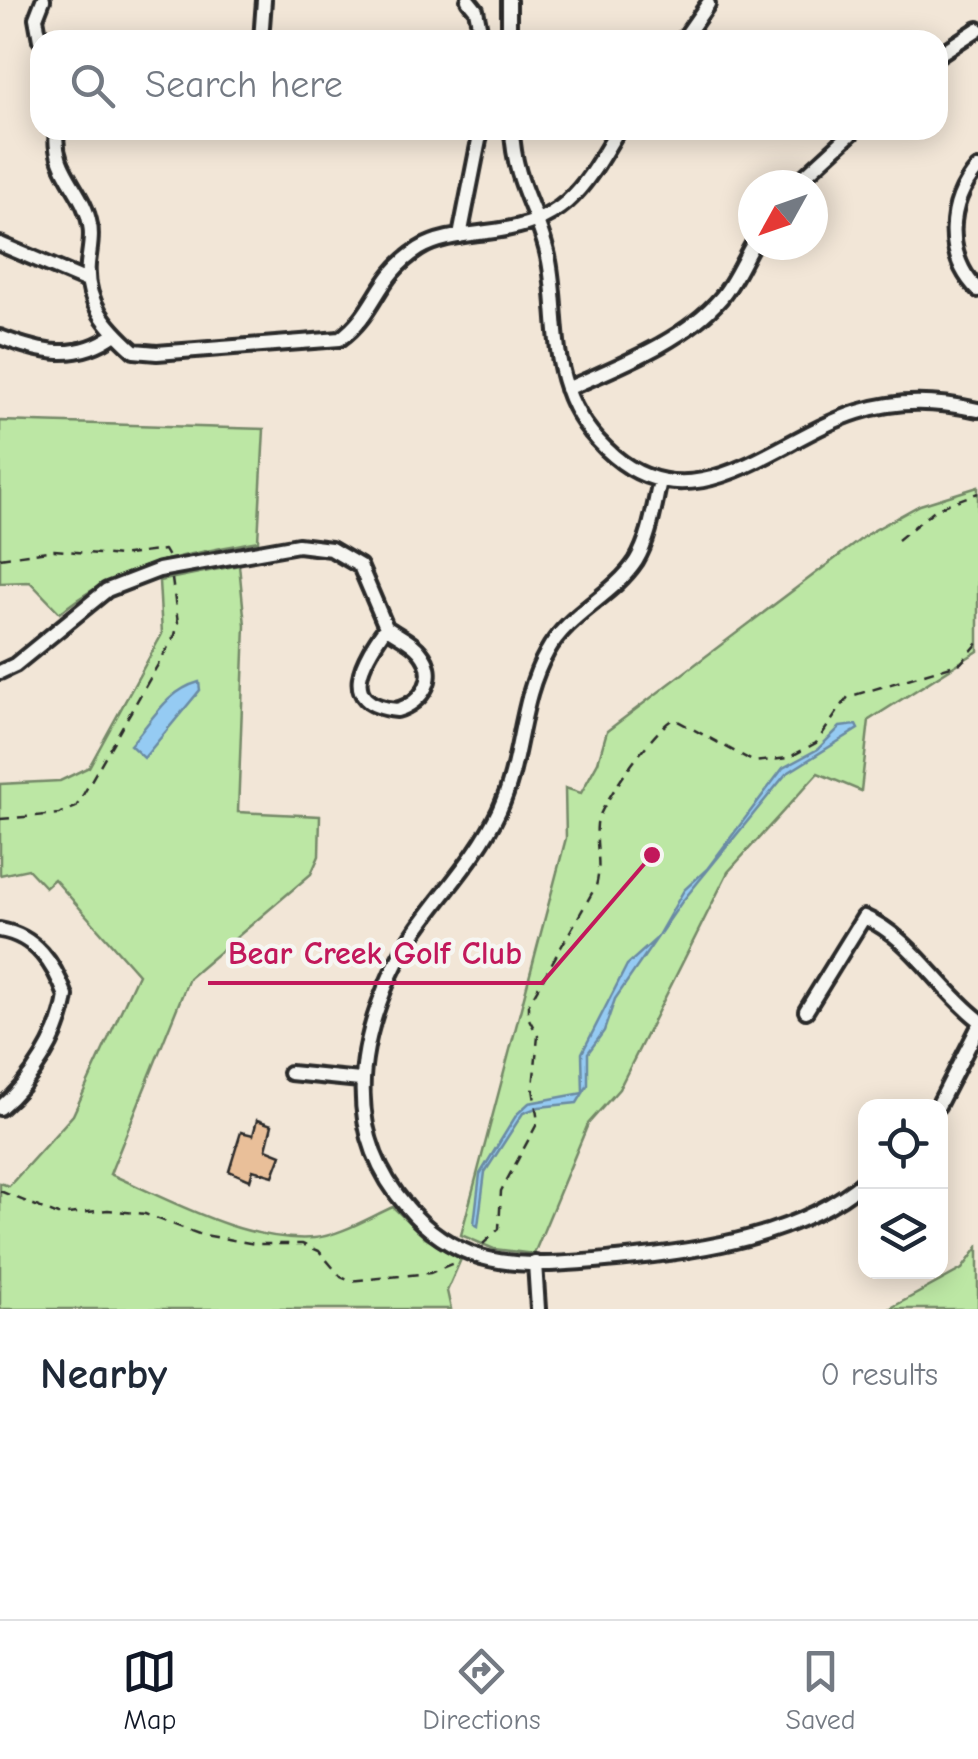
<!DOCTYPE html>
<html lang="en">
<head>
<meta charset="utf-8">
<style>
  body { margin:0; font-family:"Comic Neue",sans-serif; background:#f2f2f3; color:#1f2937 }
  .controls { position:absolute; right:30px; bottom:30px; display:grid; overflow:hidden; border-radius:20px; box-shadow:0 5px 25px #0003 }
  .controls button { width:90px; height:90px; display:grid; place-items:center; padding:0; border:0; border-bottom:2px solid #e0e1e3; background:#fff; color:#1f2937; font:50px sans-serif }
  .compass { position:absolute; left:738px; top:170px; width:90px; height:90px; border-radius:50%; background:#fff; box-shadow:0 5px 25px #0003; rotate:230deg }
  .list { margin:0; padding:0; list-style:none }
  h2 { display:flex; justify-content:space-between; align-items:center; height:130px; margin:0; padding:0 40px; font-size:42px }
  h2 small { font-size:32px; font-weight:400; color:#747a83 }
  .icon { flex:none; width:55px; height:55px; fill:none; stroke:currentColor; stroke-width:2; stroke-linecap:round; stroke-linejoin:round }
  .map { position:relative; flex:none; width:978px; height:1309px; overflow:hidden }
  .search { position:absolute; background:#fff; box-shadow:0 5px 25px #0003; left:30px; right:30px; top:30px; height:110px; display:flex; align-items:center; gap:25px; box-sizing:border-box; padding:0 35px; border-radius:30px; color:#747a83; font-size:38px }
  .sheet { height:310px; background:#fff }
  nav { display:flex; justify-content:space-around; align-items:center; box-sizing:border-box; height:140px; border-top:2px solid #e0e1e3; background:#fff; font-size:28px; color:#747a83 }
  nav a { display:grid; justify-items:center; gap:5px }
  nav .on { color:#111827 }
  .map>svg:first-child { display:block }
  .green { fill:#bce7a4; stroke:#748968; stroke-width:2.5 }
  .water { fill:#95cbf3; stroke:#6b8ba3; stroke-width:2.5 }
  .building { fill:#e9bf99; stroke:#2b2b2b; stroke-width:2.5 }
  .lines { fill:none; stroke-linecap:round; stroke-linejoin:round }
  .minor-casing { stroke:#2b2b2b; stroke-width:20 }
  .path { stroke:#2b2b2b; stroke-width:2.5; stroke-dasharray:10 8; stroke-linecap:butt }
  .minor { stroke:#f6f6f2; stroke-width:12 }
  .leader { fill:none; stroke:#c2185b; stroke-width:4 }
  .callout-dot { fill:#c2185b; stroke:#f6f6f2; stroke-width:4 }
  .callout-label { font-size:32px; text-anchor:middle; font-weight:bold; fill:#c2185b; stroke:#f6f6f2; stroke-width:9; stroke-linejoin:round; paint-order:stroke }
</style>
</head>
<body>
<div class="map">
<svg width="978" height="1309" viewBox="0 0 978 1309">
  <rect width="100%" height="100%" fill="#f2e6d7"/>
  <filter id="ink" filterUnits="userSpaceOnUse"><feTurbulence type="fractalNoise" baseFrequency=".01" numOctaves="2"/><feDisplacementMap in="SourceGraphic" scale="20" xChannelSelector="R" yChannelSelector="G"/><feConvolveMatrix kernelMatrix="1 2 1 2 8 2 1 2 1" color-interpolation-filters="sRGB"/></filter>
  <g filter="url(#ink)">
    <path class="green" d="M0,421l264,8 -6,112c-72,14 -140,23 -198,72l-30,-31 -30,1z
      M978,487v164l-109,69 -8,71 -43,-18 -90,99 -109,217 -31,35 -54,130 -40,-5 -33,-14 105,-397 -1,-50 16,5 17,-31 9,-31 262,-198 51,-28z
      M239,565l6,60 -7,187 82,4 -1,40 -8,18 -122,104 -79,196c62,27 135,69 204,64 25,-2 56,-21 79,-31l32,31 36,21 -14,32 4,18h-451v-126l9,3 64,-71 65,-141 -84,-95 -9,8 -17,-18 -28,6v-91l60,-3 29,-14 73,-133 -3,-53z
      M978,1247v62h-89l73,-40z"/>
    <path class="water" d="M199,682l1,8 -56,68 -14,-13c22,-24 36,-54 69,-63z
      M856,725l2,4 -72,45 -105,129 -66,96 -11,32 -16,22v32l-11,18 -38,4 -16,6 -38,59 -7,54 -4,-2 6,-50 37,-60 12,-11 54,-10 -1,-40 45,-88 29,-26 28,-49 23,-21 76,-101 35,-19 22,-22z"/>
    <path class="building" d="M257,1120l15,5 -6,24 15,6 -8,21 -20,-6 -3,10 -21,-9 12,-39 12,3z"/>
    <g class="lines">
      <defs>
        <path id="minor" d="M468,0l8,10 6,30
          M40,40l-4,-22 7,-18
          M261,40l3,-40
          M509,40v-40
          M683,40l25,-36
          M938,55l40,-26
          M57,130c-6,41 27,59 33,95 3,12 -1,27 -2,39 -3,39 19,63 46,87l23,2 183,-14c38,-28 35,-62 79,-90 19,-12 46,-14 68,-17 77,-9 94,-39 131,-102
          M512,130c2,55 28,83 37,131 8,43 3,84 18,127 9,27 26,50 47,68 82,70 164,-19 244,-44 41,-13 79,-11 120,-2
          M978,168c-31,35 -34,88 0,122
          M795,185l60,-55
          M460,236l21,-106
          M0,244l87,37
          M0,337c41,16 77,25 115,-3
          M567,389c51,-23 116,-47 154,-91 13,-15 22,-37 32,-54
          M660,481c-6,26 -10,57 -24,80 -24,36 -68,52 -89,91 -28,49 -24,108 -48,159 -28,60 -81,103 -108,163 -36,80 -45,163 16,233 19,23 45,41 74,50 42,12 93,6 136,2 83,-8 182,-22 249,-79
          M386,627c10,8 26,14 34,25 20,24 3,50 -23,58 -63,-6 -32,-53 -11,-83z
          M0,672l15,-7 92,-75 52,-20 139,-25 33,4 29,17 26,61
          M0,930c36,6 54,34 66,66 -6,41 -35,86 -66,112
          M806,1011l58,-94c47,20 74,71 114,102
          M290,1073l70,7
          M938,1106l40,-78
          M535,1263l3,46"/>
      </defs>
      <use href="#minor" class="minor-casing"/>
      <path class="path" d="M898,540l39,-32 41,-15
        M0,558l54,-8 66,6 44,-6 4,7
        M0,819l59,-5 17,-7 99,-172 3,-12 -6,-44
        M0,1191l58,24 50,-5 37,4 54,20 56,10h47l17,7 22,26 9,4 80,-8 26,-11
        M483,1244l16,-15 2,-38 37,-69 -5,-34 5,-52 -10,-19v-12l68,-119c6,-21 -1,-41 1,-62 2,-19 63,-102 77,-105l80,43 34,-4 28,-15 32,-46 113,-34 17,-20"/>
      <use href="#minor" class="minor"/>
    </g>
  </g>
  <path class="leader" d="M652 855L542 983H208"/>
  <circle class="callout-dot" cx="652" cy="855" r="10"/>
  <g class="callout-label">
    <text x="375" y="964">Bear Creek Golf Club</text>
  </g>
</svg>
<div class="controls">
<button><svg class="icon" aria-label="locate" viewBox="0 0 24 24"><circle cx="12" cy="12" r="6"/><path d="M12 2v4M12 18v4M2 12h4M18 12h4"/></svg></button>
<button><svg class="icon" aria-label="layers" viewBox="0 0 24 24"><path d="M12 4l9 5-9 5-9-5zM3 14l9 5 9-5"/></svg></button>
</div>
<svg class="compass" viewBox="-18 -18 36 36"><path d="M0-13l5 13h-10z" fill="#e53935"/><path d="M0 13l5-13h-10z" fill="#747a83"/></svg>
<div class="search"><svg class="icon" aria-label="search" viewBox="0 0 24 24"><circle cx="10" cy="10" r="6"/><path d="M15 15l6 6"/></svg>Search here</div>
</div>
<section class="sheet">
<h2>Nearby<small>0 results</small></h2>
<ul class="list">
</ul>
</section>
<nav>
<a class="on"><svg class="icon" aria-label="map" viewBox="0 0 24 24"><path d="M3 6l6-2 6 2 6-2v14l-6 2-6-2-6 2zM9 4v14M15 6v14"/></svg>Map</a>
<a><svg class="icon" aria-label="directions" viewBox="0 0 24 24"><path d="M12 3l9 9-9 9-9-9zM9 14v-3h6M13 9l2 2-2 2"/></svg>Directions</a>
<a><svg class="icon" aria-label="saved" viewBox="0 0 24 24"><path d="M7 4h10v16l-5-4-5 4z"/></svg>Saved</a>
</nav>
</body>
</html>
